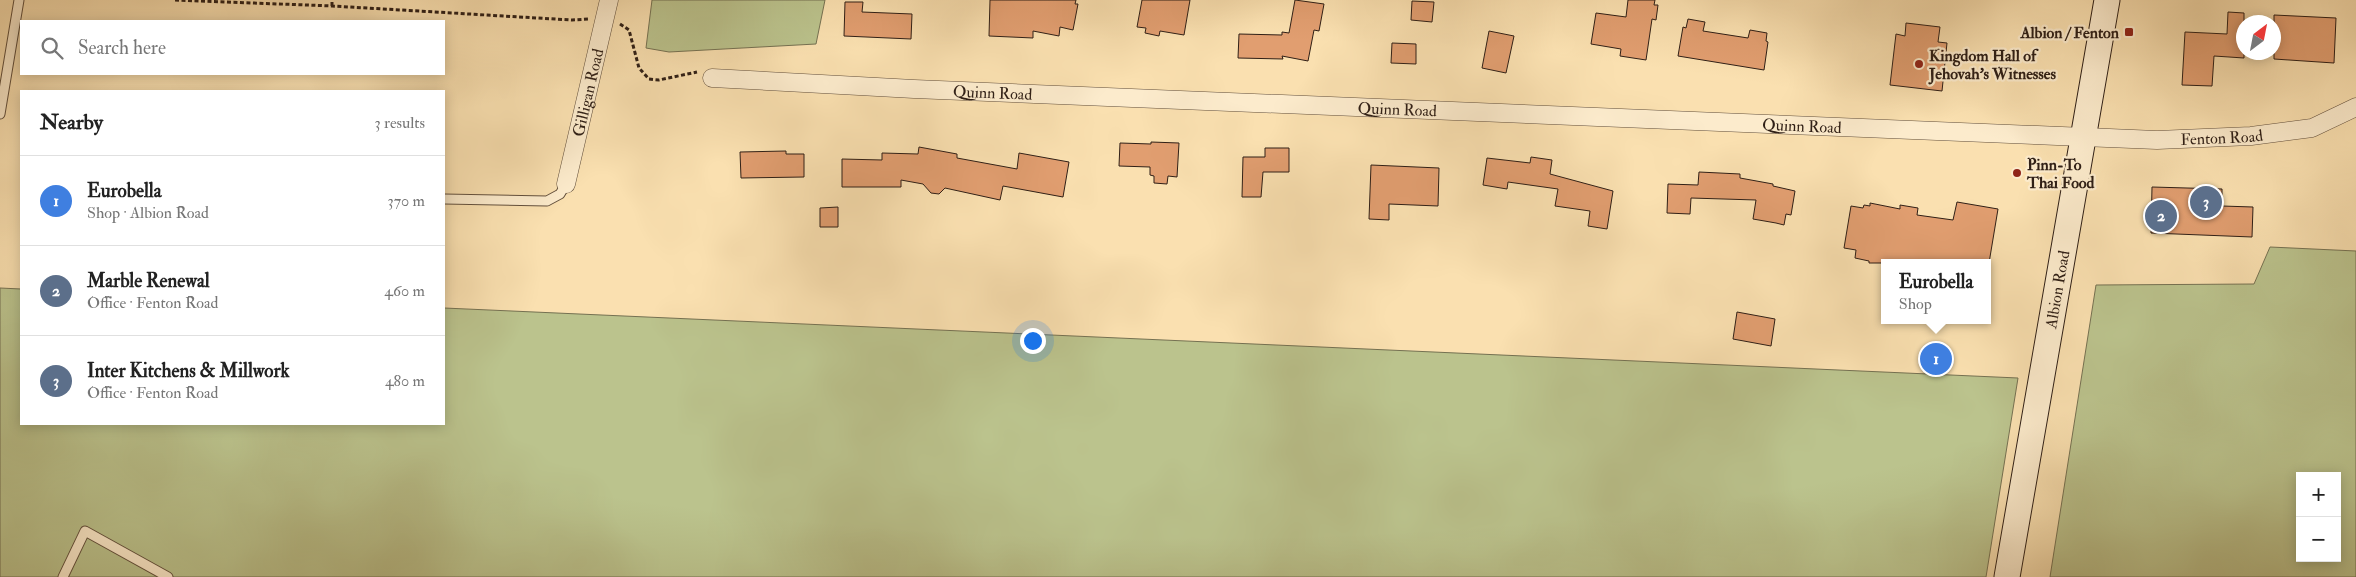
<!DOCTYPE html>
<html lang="en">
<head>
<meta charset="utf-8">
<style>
  body { margin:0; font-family:"IM FELL Double Pica",serif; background:#f6f6f6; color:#222 }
  .controls { position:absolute; right:15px; bottom:15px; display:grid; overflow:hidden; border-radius:0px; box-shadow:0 2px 12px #0003 }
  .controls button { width:45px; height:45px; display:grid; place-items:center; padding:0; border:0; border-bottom:1px solid #e0e0e0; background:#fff; color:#222; font:25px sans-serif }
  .compass { position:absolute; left:2236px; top:15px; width:45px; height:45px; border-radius:50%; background:#fff; box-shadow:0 2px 12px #0003; rotate:32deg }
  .you { position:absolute; left:1032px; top:340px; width:18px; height:18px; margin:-12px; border:4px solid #fff; border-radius:50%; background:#1a73e8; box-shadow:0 0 0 8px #1a73e833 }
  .badge { display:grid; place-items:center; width:32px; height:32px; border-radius:50%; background:#d93025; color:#fff; font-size:16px; font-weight:700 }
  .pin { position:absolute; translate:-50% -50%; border:2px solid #fff; box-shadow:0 1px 5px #0006 }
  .popup { position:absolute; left:1881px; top:259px; width:110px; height:65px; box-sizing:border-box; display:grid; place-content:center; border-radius:0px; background:#fff; filter:drop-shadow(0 1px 4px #0005); font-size:16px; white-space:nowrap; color:#767676 }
  .popup b { font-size:19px; color:#222 }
  .popup::after { content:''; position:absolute; left:50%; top:100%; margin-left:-10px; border:10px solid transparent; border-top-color:#fff }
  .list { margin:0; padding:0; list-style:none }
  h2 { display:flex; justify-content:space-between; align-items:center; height:65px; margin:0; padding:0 20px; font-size:21px }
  h2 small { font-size:16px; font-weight:400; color:#767676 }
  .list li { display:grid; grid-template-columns:32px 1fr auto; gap:15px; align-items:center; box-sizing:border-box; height:90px; padding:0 20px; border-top:1px solid #e0e0e0 }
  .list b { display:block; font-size:19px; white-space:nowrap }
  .list p { margin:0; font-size:16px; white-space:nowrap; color:#767676 }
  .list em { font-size:16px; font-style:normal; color:#767676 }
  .icon { flex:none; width:28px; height:28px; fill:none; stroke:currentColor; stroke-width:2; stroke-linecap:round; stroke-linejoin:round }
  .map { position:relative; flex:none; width:2356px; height:577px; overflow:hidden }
  .search { position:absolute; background:#fff; box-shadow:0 2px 12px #0003; left:20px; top:20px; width:425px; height:55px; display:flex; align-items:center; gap:12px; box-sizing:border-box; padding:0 18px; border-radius:0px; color:#767676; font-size:19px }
  .panel { position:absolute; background:#fff; box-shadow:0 2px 12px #0003; left:20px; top:90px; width:425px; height:335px; border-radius:0px }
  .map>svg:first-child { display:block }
  .green { fill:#bbc38d; stroke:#757152; fill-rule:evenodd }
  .building { fill:#e19e70; stroke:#2f1f16 }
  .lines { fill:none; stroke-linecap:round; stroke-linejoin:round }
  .lane-casing { stroke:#624f3c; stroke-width:11 }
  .street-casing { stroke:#624f3c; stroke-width:19 }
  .secondary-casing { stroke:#2f1f16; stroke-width:27 }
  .path { stroke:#2f1f16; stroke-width:3; stroke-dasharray:4 2.5; stroke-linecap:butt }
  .lane { stroke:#fcebcc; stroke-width:9 }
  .street { stroke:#fcebcc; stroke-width:18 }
  .secondary { stroke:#fcebcc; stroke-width:25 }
  .poi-dot { fill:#8f2418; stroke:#fcebcc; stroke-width:2 }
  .labels { text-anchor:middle; stroke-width:4.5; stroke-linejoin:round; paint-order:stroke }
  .poi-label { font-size:16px; font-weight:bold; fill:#2f1f16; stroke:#fcebcc; text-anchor:start }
  .street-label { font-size:16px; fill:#2f1f16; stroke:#fcebcc }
</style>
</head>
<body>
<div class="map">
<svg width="2356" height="577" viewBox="0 0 2356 577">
  <rect width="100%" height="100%" fill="#fae0b0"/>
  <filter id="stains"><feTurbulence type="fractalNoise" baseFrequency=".004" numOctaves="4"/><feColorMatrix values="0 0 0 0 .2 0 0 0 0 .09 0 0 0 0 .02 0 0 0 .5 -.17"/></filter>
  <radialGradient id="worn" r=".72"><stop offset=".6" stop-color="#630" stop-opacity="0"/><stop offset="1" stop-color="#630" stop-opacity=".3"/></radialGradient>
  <path class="green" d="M652,0h173l-9,44 -147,8 -23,-4z
    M2270,247l86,4v326h-306l46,-292 158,-1zM2300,476h37v82h-37z
    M0,288l21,1v135h423v-116l1574,70 -32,199h-1986z"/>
  <path class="building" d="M990,0h86l-1,4h3l-5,26 -13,-3 -1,9 -26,-5v7l-44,-2z
    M1142,0h48l-6,35 -24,-4 -1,5 -14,-3 1,-5 -9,-1z
    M1295,0l29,4 -5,27 -5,-1 -6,31 -26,-5 1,3 -45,-1 1,-24 43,1v-3l7,1z
    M1628,0h27l-1,5h4l-2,15 -4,-1 -6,41 -26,-4 1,-7 -30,-5 5,-31 30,4z
    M1412,1l22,1 -2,20 -21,-2z
    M845,2h18l-1,10 50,2 -1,25 -67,-3z
    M2228,12l16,1v45l-30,-2 -2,30 -30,-1 3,-53 42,2z
    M2274,15l62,3 -2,45 -60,-4z
    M1688,19l17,3 -2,9 45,7 2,-8 17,3 -1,8 2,1 -4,28 -86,-14 5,-29 3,1z
    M1906,23l34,4 -2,15 9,1 -5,48 -52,-6 6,-51 9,2z
    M1489,31l25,5 -8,37 -24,-5z
    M1392,43l24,1v20l-25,-1z
    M1151,142l28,1 -2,34 -9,-1 -1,8 -13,-1v-7l-4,-1v-8l-31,-1 1,-23 31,1z
    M919,147l38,7v4l60,11 2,-16 50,9 -6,35 -60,-11 -3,14 -55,-12 -6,6 -8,-1 -8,-9 -22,-4v7h-59v-28l40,1v-7l36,1z
    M1265,148h24v24h-26l-2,25h-19l1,-40h22z
    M786,151v3h18v23l-63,1 -1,-26z
    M1531,157l21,3 -2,14 63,17 -6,38 -19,-3 2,-15 -35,-5 3,-17 -50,-7 -1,7 -24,-4 4,-27 43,5z
    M1371,165l68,3 -1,38 -49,-2v16l-20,-1z
    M1699,172l41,2v4l33,6v2l22,5 -4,24 -5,-1 -2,11 -8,-2 -23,-4 3,-19 -65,-2 -1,16 -23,-1 1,-29 30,1z
    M2152,187l70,2v17l31,1 -1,30 -101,-4z
    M1957,202l41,7 -9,54h-120v-2l-14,-3 1,-8 -12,-2 7,-42 12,2 1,-3 6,1v-3l30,6v-4l18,3 -1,7 36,5z
    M838,207v20h-18v-19z
    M1737,312l38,7 -4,27 -38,-7z
    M1926,348l24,3 -4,20 -23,-3z"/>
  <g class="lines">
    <defs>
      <path id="lane" d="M0,114l19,-114
        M444,199l103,2 13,-7 6,-10
        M63,577l22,-46 83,46"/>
      <g id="street">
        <path id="s1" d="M712,78l202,11 1243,51 94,-4 61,-8 44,-21"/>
        <path id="s2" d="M566,184l43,-184"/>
      </g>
      <g id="secondary">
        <path id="s3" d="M2007,577l100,-577"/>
      </g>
    </defs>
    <use href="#lane" class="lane-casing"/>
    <use href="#street" class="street-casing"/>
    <use href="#secondary" class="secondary-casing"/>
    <path class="path" d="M175,0l157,6 240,14 17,-1
      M332,6v-6
      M620,24l9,6 10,38 10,11 10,1 38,-8"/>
    <use href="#lane" class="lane"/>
    <use href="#street" class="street"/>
    <use href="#secondary" class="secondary"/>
  </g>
  <g class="poi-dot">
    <rect x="2124" y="27" width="10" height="10" rx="2.5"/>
    <circle cx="1919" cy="64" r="5"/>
    <circle cx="2017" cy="173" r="5"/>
  </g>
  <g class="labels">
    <g class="poi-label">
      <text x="2119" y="38" text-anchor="end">Albion / Fenton</text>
      <text x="1929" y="61">Kingdom Hall of<tspan x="1929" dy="18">Jehovah's Witnesses</tspan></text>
      <text x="2027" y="170">Pinn-To<tspan x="2027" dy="18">Thai Food</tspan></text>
    </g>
    <g class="street-label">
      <text dy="6" stroke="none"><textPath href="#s2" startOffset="94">Gilligan Road</textPath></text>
      <text dy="6" stroke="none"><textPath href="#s1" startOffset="281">Quinn Road</textPath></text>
      <text dy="6" stroke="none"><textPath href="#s1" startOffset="686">Quinn Road</textPath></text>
      <text dy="6" stroke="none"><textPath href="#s1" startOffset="1091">Quinn Road</textPath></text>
      <text dy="6" stroke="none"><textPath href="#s1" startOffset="1511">Fenton Road</textPath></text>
      <text dy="6" stroke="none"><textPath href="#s3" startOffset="292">Albion Road</textPath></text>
    </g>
  </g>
  <rect width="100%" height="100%" filter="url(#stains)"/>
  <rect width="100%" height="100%" fill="url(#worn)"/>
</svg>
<div class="controls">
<button>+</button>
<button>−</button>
</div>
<svg class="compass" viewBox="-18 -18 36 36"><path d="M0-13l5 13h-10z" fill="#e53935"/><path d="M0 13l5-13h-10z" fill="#767676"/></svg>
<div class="you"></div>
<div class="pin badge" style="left:1936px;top:359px;background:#3f7fe0">1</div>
<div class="popup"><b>Eurobella</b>Shop</div>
<div class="pin badge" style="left:2161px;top:216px;background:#5c6f8a">2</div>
<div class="pin badge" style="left:2206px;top:202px;background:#5c6f8a">3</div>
<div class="search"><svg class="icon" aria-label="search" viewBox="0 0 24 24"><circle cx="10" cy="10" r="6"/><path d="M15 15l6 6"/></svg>Search here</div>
<section class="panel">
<h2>Nearby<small>3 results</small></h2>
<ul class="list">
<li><span class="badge" style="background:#3f7fe0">1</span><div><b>Eurobella</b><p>Shop · Albion Road</p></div><em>370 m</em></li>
<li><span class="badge" style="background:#5c6f8a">2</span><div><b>Marble Renewal</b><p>Office · Fenton Road</p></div><em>460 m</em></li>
<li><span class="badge" style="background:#5c6f8a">3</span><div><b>Inter Kitchens &amp; Millwork</b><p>Office · Fenton Road</p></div><em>480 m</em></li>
</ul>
</section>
</div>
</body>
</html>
